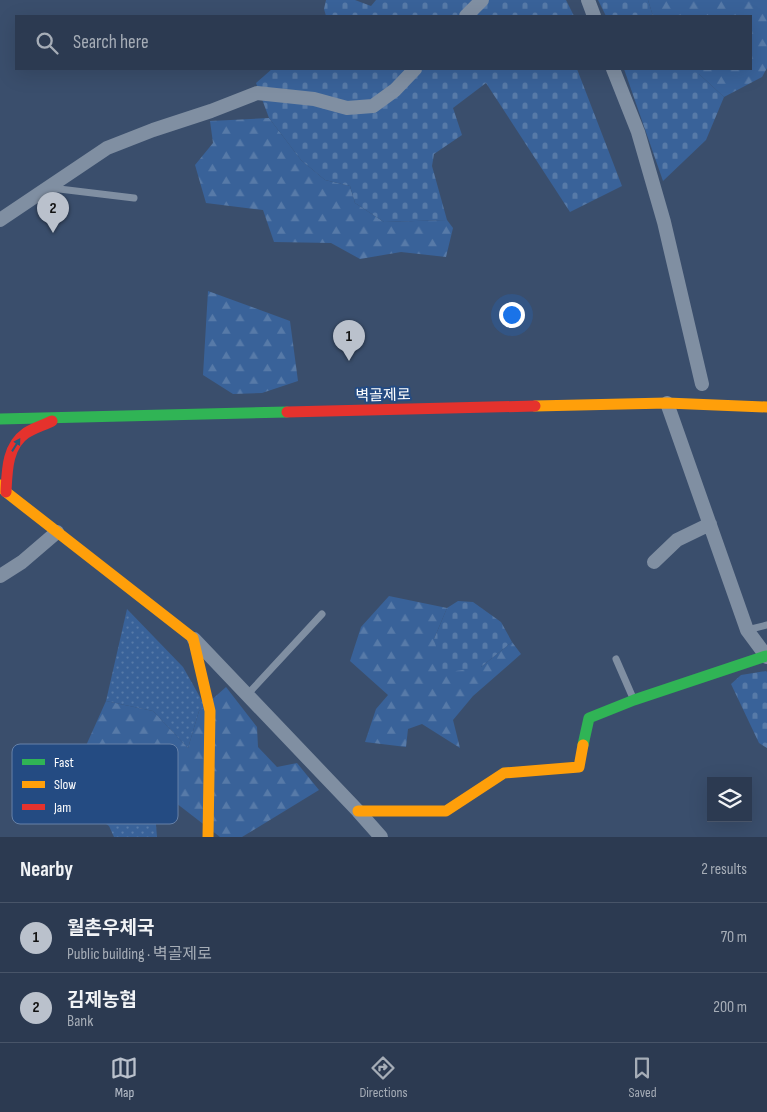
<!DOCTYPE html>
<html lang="en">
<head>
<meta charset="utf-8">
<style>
  body { margin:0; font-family:"Sofia Sans Condensed","Noto Sans KR",sans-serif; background:#38455b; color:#f1f3f6 }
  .controls { position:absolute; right:15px; bottom:15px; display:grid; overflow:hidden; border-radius:0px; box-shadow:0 5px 20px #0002 }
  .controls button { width:45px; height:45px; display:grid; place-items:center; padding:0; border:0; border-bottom:1px solid #485468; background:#2c3a51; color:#f1f3f6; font:25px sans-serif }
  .you { position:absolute; left:511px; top:314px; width:18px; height:18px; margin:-12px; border:4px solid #fff; border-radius:50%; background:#1a73e8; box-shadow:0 0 0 8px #1a73e833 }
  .badge { display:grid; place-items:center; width:32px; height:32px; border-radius:50%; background:#bac1cc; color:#111; font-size:16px; font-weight:700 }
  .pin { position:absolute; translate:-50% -41px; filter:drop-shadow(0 1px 2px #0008) }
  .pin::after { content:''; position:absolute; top:26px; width:18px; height:15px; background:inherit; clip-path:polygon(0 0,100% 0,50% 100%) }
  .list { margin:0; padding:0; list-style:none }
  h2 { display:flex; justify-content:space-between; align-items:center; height:65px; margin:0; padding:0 20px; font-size:21px }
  h2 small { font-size:16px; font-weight:400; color:#a6adb7 }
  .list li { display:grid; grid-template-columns:32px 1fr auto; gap:15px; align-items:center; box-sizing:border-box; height:70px; padding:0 20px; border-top:1px solid #485468 }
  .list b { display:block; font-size:19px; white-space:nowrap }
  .list p { margin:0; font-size:16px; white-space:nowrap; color:#a6adb7 }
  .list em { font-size:16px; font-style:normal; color:#a6adb7 }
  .icon { flex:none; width:28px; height:28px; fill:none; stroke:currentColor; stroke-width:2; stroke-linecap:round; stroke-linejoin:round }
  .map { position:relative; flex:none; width:767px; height:837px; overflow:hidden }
  .search { position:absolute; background:#2c3a51; box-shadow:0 5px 20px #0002; left:15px; right:15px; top:15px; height:55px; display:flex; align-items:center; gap:12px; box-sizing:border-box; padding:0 18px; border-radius:0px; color:#a6adb7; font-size:19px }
  .sheet { height:205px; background:#2c3a51 }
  nav { display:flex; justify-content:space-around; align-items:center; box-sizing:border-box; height:70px; border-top:1px solid #485468; background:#2c3a51; font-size:14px; color:#a6adb7 }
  nav a { display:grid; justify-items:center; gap:2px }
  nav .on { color:#bac1cc }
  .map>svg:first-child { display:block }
  .grass { fill:url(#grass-dots) }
  .forest { fill:url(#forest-firs) }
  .cemetery { fill:url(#cemetery-stones) }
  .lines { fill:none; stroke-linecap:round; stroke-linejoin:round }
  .lane { stroke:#808fa2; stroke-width:7 }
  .street { stroke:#808fa2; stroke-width:14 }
  .fast { stroke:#30b455; stroke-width:11 }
  .slow { stroke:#ff9f0a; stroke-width:11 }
  .jam { stroke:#e5322d; stroke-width:11 }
  .oneway { fill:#265b7b }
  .labels { text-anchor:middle; stroke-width:4; stroke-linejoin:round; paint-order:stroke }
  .street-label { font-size:15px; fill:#fff; stroke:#244b82 }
  .key { fill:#244b82; stroke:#6681a8; stroke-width:1 }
  .key-label { font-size:14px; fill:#fff }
</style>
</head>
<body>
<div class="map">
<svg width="767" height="837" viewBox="0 0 767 837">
  <defs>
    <pattern id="grass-dots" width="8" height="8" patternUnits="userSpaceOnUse" patternTransform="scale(1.25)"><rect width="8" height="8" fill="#396299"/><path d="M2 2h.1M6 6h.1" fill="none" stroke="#577aa8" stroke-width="1.8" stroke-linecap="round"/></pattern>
    <pattern id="forest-firs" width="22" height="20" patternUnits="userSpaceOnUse" patternTransform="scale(1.25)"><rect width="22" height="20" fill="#396299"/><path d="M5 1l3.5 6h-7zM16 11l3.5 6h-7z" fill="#577aa8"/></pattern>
    <pattern id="cemetery-stones" width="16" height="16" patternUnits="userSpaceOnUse" patternTransform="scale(1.25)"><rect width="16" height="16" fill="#396299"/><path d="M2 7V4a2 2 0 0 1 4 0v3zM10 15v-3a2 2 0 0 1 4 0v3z" fill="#577aa8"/></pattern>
  </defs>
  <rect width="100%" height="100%" fill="#3a4e6c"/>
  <path class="grass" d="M127,609l56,58 22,39 -6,5 -11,37 -35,-37 -47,-10z
    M88,772l12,22 54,6 3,37h-43l-5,-11 -37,-25z"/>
  <path class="forest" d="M648,0h119v68l-5,9 -38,20 -25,-23v-5h52v-53h-98z
    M269,118l32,42 24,20 25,6 5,17 29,19 63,-2 6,8 -7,29 -45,-5 -41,7 -29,-16 -57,-1 -11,-32 -57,-7 -11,-38 18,-22 -3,-22z
    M208,291l82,30 8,60 -36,12 -29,1 -30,-19z
    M389,596l58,12 -13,31 47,28 31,-25 9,12 -48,42 -20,24 7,28 -38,-24 -14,5 -2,18 -41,-5 11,-33 12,-14 -38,-34 11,-34z
    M226,687l31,40 1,20 19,20 20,-4 22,27 -77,47h-22l-44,-34 -33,-5 -43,-4 -20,-35 26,-58 47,10 35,37 11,-37z"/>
  <path class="cemetery" d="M326,0h29l16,6 5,-6h190l8,16h-248l-2,-7z
    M598,0h50l5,16h-47z
    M272,69h305l45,117 -52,26 -84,-129 -33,25 9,27 -28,19 -2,12 15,54 -63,2 -29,-19 -5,-17 -25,-6 -24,-20 -32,-42 -13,-35z
    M624,69h75v5l25,23 -18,43 -43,41z
    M458,601l15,1 28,20 11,20 -31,25 -38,6 -9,-34 13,-31z
    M766,671l1,1v76l-8,-5 -28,-59 10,-9z"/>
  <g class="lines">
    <path class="lane" d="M51,188l83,10
      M747,630l20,-5
      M616,659l17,39
      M247,695l75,-81"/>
    <path class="street" d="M588,0l6,16
      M466,16l16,-16
      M613,69l25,63 26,90 38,162
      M0,220l107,-72 46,-18 58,-19 46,-18 57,6 33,9 26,-2 22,-16 20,-21
      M667,403l80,227 20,27
      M654,562l23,-22 33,-16
      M0,576l22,-14 35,-30
      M194,639l164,172 23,26"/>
    <path class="fast" d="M0,419l287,-7
      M583,745l6,-27 45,-18 132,-44"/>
    <path class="slow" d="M535,406l132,-3 100,4
      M0,485l6,7 187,146 17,73 -2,126
      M358,811h88l58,-38 75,-6 4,-22"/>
    <path class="jam" d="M287,412l248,-6
      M6,492c1,-21 1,-46 20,-59 8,-5 18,-8 26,-12"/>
  </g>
  <defs><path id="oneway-solid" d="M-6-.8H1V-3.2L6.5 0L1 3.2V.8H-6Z" transform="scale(1.25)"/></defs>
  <use class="oneway" href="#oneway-solid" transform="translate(16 445) rotate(-58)"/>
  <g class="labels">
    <g class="street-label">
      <text transform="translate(383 395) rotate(-1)" y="5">벽골제로</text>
    </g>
  </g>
  <rect x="12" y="744" width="166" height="80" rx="8" class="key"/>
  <rect x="22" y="759" width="23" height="6" fill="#30b455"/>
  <rect x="22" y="781" width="23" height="7" fill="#ff9f0a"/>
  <rect x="22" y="804" width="23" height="6" fill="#e5322d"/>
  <g class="key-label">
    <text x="54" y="767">Fast</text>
    <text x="54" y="789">Slow</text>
    <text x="54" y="812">Jam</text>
  </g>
</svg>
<div class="controls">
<button><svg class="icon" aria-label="layers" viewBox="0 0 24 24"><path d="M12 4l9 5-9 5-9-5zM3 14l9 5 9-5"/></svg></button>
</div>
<div class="you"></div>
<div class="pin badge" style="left:349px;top:361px">1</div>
<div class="pin badge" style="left:53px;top:233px">2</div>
<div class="search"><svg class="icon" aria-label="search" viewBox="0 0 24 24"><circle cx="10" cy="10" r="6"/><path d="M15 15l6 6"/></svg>Search here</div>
</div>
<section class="sheet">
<h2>Nearby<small>2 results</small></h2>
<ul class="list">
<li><span class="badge">1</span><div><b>월촌우체국</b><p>Public building · 벽골제로</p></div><em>70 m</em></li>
<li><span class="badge">2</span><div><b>김제농협</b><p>Bank</p></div><em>200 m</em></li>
</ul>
</section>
<nav>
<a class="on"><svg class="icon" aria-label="map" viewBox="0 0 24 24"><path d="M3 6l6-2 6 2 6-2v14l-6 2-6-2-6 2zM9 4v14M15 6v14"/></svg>Map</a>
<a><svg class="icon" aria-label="directions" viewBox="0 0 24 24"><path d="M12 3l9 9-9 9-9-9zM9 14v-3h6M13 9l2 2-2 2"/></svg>Directions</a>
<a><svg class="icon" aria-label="saved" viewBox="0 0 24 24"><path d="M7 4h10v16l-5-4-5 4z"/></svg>Saved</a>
</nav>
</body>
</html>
